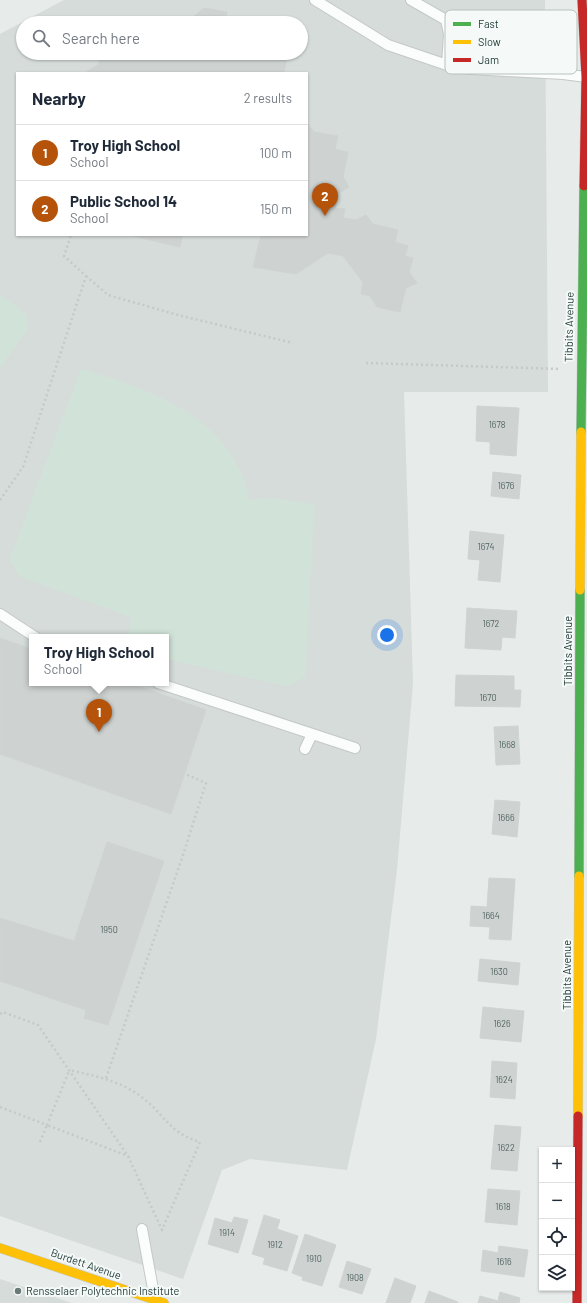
<!DOCTYPE html>
<html lang="en">
<head>
<meta charset="utf-8">
<style>
  body { margin:0; font-family:Barlow,sans-serif; background:#f2f2f3; color:#1f2937 }
  .controls { position:absolute; right:12px; bottom:12px; display:grid; overflow:hidden; border-radius:0px; box-shadow:0 1px 3px #0004 }
  .controls button { width:36px; height:36px; display:grid; place-items:center; padding:0; border:0; border-bottom:1px solid #e0e1e3; background:#fff; color:#1f2937; font:20px sans-serif }
  .you { position:absolute; left:387px; top:635px; width:14px; height:14px; margin:-10px; border:3px solid #fff; border-radius:50%; background:#1a73e8; box-shadow:0 0 0 6px #1a73e833 }
  .badge { display:grid; place-items:center; width:26px; height:26px; border-radius:50%; background:#b45309; color:#fff; font-size:13px; font-weight:700 }
  .pin { position:absolute; translate:-50% -33px; filter:drop-shadow(0 1px 2px #0008) }
  .pin::after { content:''; position:absolute; top:21px; width:14px; height:12px; background:inherit; clip-path:polygon(0 0,100% 0,50% 100%) }
  .popup { position:absolute; left:29px; top:634px; width:140px; height:52px; box-sizing:border-box; display:grid; place-content:center; border-radius:0px; background:#fff; filter:drop-shadow(0 1px 3px #0005); font-size:13px; white-space:nowrap; color:#747a83 }
  .popup b { font-size:15px; color:#1f2937 }
  .popup::after { content:''; position:absolute; left:50%; top:100%; margin-left:-8px; border:8px solid transparent; border-top-color:#fff }
  .list { margin:0; padding:0; list-style:none }
  h2 { display:flex; justify-content:space-between; align-items:center; height:52px; margin:0; padding:0 16px; font-size:17px }
  h2 small { font-size:13px; font-weight:400; color:#747a83 }
  .list li { display:grid; grid-template-columns:26px 1fr auto; gap:12px; align-items:center; box-sizing:border-box; height:56px; padding:0 16px; border-top:1px solid #e0e1e3 }
  .list b { display:block; font-size:15px; white-space:nowrap }
  .list p { margin:0; font-size:13px; white-space:nowrap; color:#747a83 }
  .list em { font-size:13px; font-style:normal; color:#747a83 }
  .icon { flex:none; width:22px; height:22px; fill:none; stroke:currentColor; stroke-width:2; stroke-linecap:round; stroke-linejoin:round }
  .map { position:relative; flex:none; width:587px; height:1303px; overflow:hidden }
  .search { position:absolute; background:#fff; box-shadow:0 1px 3px #0004; left:16px; top:16px; width:292px; height:44px; display:flex; align-items:center; gap:10px; box-sizing:border-box; padding:0 14px; border-radius:22px; color:#747a83; font-size:15px }
  .panel { position:absolute; background:#fff; box-shadow:0 1px 3px #0004; left:16px; top:72px; width:292px; height:164px; border-radius:0px }
  .map>svg:first-child { display:block }
  .built { fill:#d5dcda; fill-rule:evenodd }
  .green { fill:#d1e3d9 }
  .building { fill:#ced2d1; stroke:#cfd4d3 }
  .lines { fill:none; stroke-linecap:round; stroke-linejoin:round }
  .lane-casing { stroke:#c4c8c7; stroke-width:12 }
  .fast-casing { stroke:#c3c9c7; stroke-width:10 }
  .slow-casing { stroke:#c3c9c7; stroke-width:10 }
  .jam-casing { stroke:#c3c9c7; stroke-width:10 }
  .path { stroke:#c2cbca; stroke-width:2.5; stroke-dasharray:2 3; stroke-linecap:butt }
  .lane { stroke:#fbfcfc; stroke-width:10 }
  .fast { stroke:#4caf50; stroke-width:9 }
  .slow { stroke:#ffc107; stroke-width:9 }
  .jam { stroke:#c62828; stroke-width:9 }
  .poi-dot { fill:#697b78; stroke:#f5faf8; stroke-width:1.5 }
  .labels { text-anchor:middle; stroke-width:4; stroke-linejoin:round; paint-order:stroke }
  .number-label { font-size:9px; fill:#506461 }
  .street-label { font-size:11px; fill:#253e3b; stroke:#f5faf8 }
  .poi-label { font-size:11px; fill:#253e3b; stroke:#f5faf8; text-anchor:start }
  .key { fill:#f5faf8; stroke:#b7c2bf; stroke-width:1 }
  .key-label { font-size:11px; fill:#253e3b }
</style>
</head>
<body>
<div class="map">
<svg width="587" height="1303" viewBox="0 0 587 1303">
  <rect width="100%" height="100%" fill="#e7ebea"/>
  <path class="built" d="M64,0h481l3,392h-144l9,291 -16,187 -21,169 -29,131 -97,-11 -28,11 -39,109 -183,-63v-1182zM23,23h278v30h-278zM17,73h290v162h-290zM32,637h134v46h-134z
    M0,1279l72,24h-72z"/>
  <path class="green" d="M0,295l26,19 2,14 -28,40z
    M81,369c72,22 152,48 168,131l19,-2 46,6 -9,173 -19,9 -120,-27v-22h-37l2,-20 -112,-41 -9,-17z"/>
  <path class="building" d="M204,8l23,4 -2,11h-29l-3,-6z
    M101,53h174l-1,3 13,2 -3,15h-196l-1,-2 11,-6z
    M307,123l7,9 24,4 -3,13 13,3 -5,25 6,10 -10,6 -4,15 10,1 -2,9 13,2 10,-5 7,9 25,6 -3,12 13,4 -3,10 8,2 -4,14 8,11 -11,5 -6,24 -23,-5 -7,-11 -9,-2 2,-12 -20,-26 -15,-3 -32,21 -43,-7 8,-32h46z
    M129,235h54l-3,12z
    M477,406l42,2 -3,48 -26,-2v-12l-14,-1z
    M493,472l28,3 -2,24 -28,-3z
    M470,531l34,4 -4,47 -22,-2 2,-20 -12,-1z
    M467,608l50,3 -2,27 -13,-1 -1,13 -36,-2z
    M0,638l32,11v34h97l77,27 -35,104 -171,-60z
    M456,675l58,1v14h7l-1,17 -65,-1z
    M518,726l2,38 -24,1 -2,-38z
    M495,800l25,2 -3,35 -25,-3z
    M107,842l57,19 -56,164 -24,-7 2,-8 -86,-29v-63l74,23z
    M489,878l26,1 -4,61 -22,-1 1,-12 -20,-1 1,-20 16,1z
    M480,959l40,4 -2,22 -40,-4z
    M483,1007l41,4 -3,31 -41,-4z
    M492,1061l25,2 -2,36 -25,-2z
    M495,1125l26,2 -4,44 -26,-2z
    M488,1189l32,2 -3,34 -32,-3z
    M264,1215l16,5 -3,9 21,7 -11,35 -24,-7 2,-6 -13,-4z
    M234,1217l14,3 -10,33 -30,-9 7,-26 17,5z
    M305,1234l31,11 -14,41 -20,-6 1,-3 -11,-4z
    M499,1246l29,4 -4,27 -43,-6 2,-21 15,3z
    M347,1261l24,8 -9,25 -23,-7z
    M395,1278l21,8 -6,17h-24z
    M429,1291l29,11v1h-33z
    M500,1292l20,6 -1,5h-41l2,-7 18,5z"/>
  <g class="lines">
    <defs>
      <path id="lane" d="M315,0l73,45 59,20 24,4 92,5 23,3
        M411,0l35,20 3,14 -2,31
        M0,614l35,23
        M158,683l197,65
        M305,749l7,-15
        M142,1229l13,71"/>
      <path id="fast" d="M581,432l3,-246
        M579,876l1,-286"/>
      <path id="slow" d="M580,590l1,-158
        M578,1116l1,-240
        M0,1248l164,55"/>
      <path id="jam" d="M582,0l4,77 -2,109
        M577,1303l1,-187"/>
    </defs>
    <use href="#lane" class="lane-casing"/>
    <use href="#fast" class="fast-casing"/>
    <use href="#slow" class="slow-casing"/>
    <use href="#jam" class="jam-casing"/>
    <path class="path" d="M86,276l22,19 70,20 115,28
      M366,363l195,6
      M0,500l23,-33 63,-191 -22,-20 7,-21
      M0,1014l3,-2 35,13 90,131 34,74 38,-88c-31,-9 -34,-26 -57,-44 -22,-17 -47,-22 -74,-28
      M106,1078l77,-223 23,-72 -21,-9
      M0,1107l47,18 22,-54
      M40,1142l7,-17 81,31"/>
    <use href="#lane" class="lane"/>
    <use href="#fast" class="fast"/>
    <use href="#slow" class="slow"/>
    <use href="#jam" class="jam"/>
  </g>
  <circle class="poi-dot" cx="18" cy="1291" r="4"/>
  <g class="labels">
    <g class="number-label">
      <text x="497" y="428">1678</text>
      <text x="506" y="489">1676</text>
      <text x="486" y="550">1674</text>
      <text x="491" y="627">1672</text>
      <text x="488" y="701">1670</text>
      <text x="507" y="748">1668</text>
      <text x="506" y="821">1666</text>
      <text x="491" y="919">1664</text>
      <text x="109" y="933">1950</text>
      <text x="499" y="975">1630</text>
      <text x="502" y="1027">1626</text>
      <text x="504" y="1083">1624</text>
      <text x="506" y="1151">1622</text>
      <text x="503" y="1210">1618</text>
      <text x="227" y="1236">1914</text>
      <text x="275" y="1248">1912</text>
      <text x="314" y="1262">1910</text>
      <text x="504" y="1265">1616</text>
      <text x="355" y="1281">1908</text>
    </g>
    <g class="street-label">
      <text transform="translate(569 327) rotate(-89)" y="4">Tibbits Avenue</text>
      <text transform="translate(568 651) rotate(-90)" y="4">Tibbits Avenue</text>
      <text transform="translate(567 975) rotate(-90)" y="4">Tibbits Avenue</text>
      <text transform="translate(86 1264) rotate(19)" y="4">Burdett Avenue</text>
    </g>
    <g class="poi-label">
      <text x="26" y="1295">Rensselaer Polytechnic Institute</text>
    </g>
  </g>
  <rect x="445" y="10" width="132" height="64" rx="6" class="key"/>
  <rect x="453" y="22" width="18" height="4" fill="#4caf50"/>
  <rect x="453" y="40" width="18" height="4" fill="#ffc107"/>
  <rect x="453" y="58" width="18" height="4" fill="#c62828"/>
  <g class="key-label">
    <text x="478" y="28">Fast</text>
    <text x="478" y="46">Slow</text>
    <text x="478" y="64">Jam</text>
  </g>
</svg>
<div class="controls">
<button>+</button>
<button>−</button>
<button><svg class="icon" aria-label="locate" viewBox="0 0 24 24"><circle cx="12" cy="12" r="6"/><path d="M12 2v4M12 18v4M2 12h4M18 12h4"/></svg></button>
<button><svg class="icon" aria-label="layers" viewBox="0 0 24 24"><path d="M12 4l9 5-9 5-9-5zM3 14l9 5 9-5"/></svg></button>
</div>
<div class="you"></div>
<div class="pin badge" style="left:99px;top:732px">1</div>
<div class="popup"><b>Troy High School</b>School</div>
<div class="pin badge" style="left:325px;top:216px">2</div>
<div class="search"><svg class="icon" aria-label="search" viewBox="0 0 24 24"><circle cx="10" cy="10" r="6"/><path d="M15 15l6 6"/></svg>Search here</div>
<section class="panel">
<h2>Nearby<small>2 results</small></h2>
<ul class="list">
<li><span class="badge">1</span><div><b>Troy High School</b><p>School</p></div><em>100 m</em></li>
<li><span class="badge">2</span><div><b>Public School 14</b><p>School</p></div><em>150 m</em></li>
</ul>
</section>
</div>
</body>
</html>
